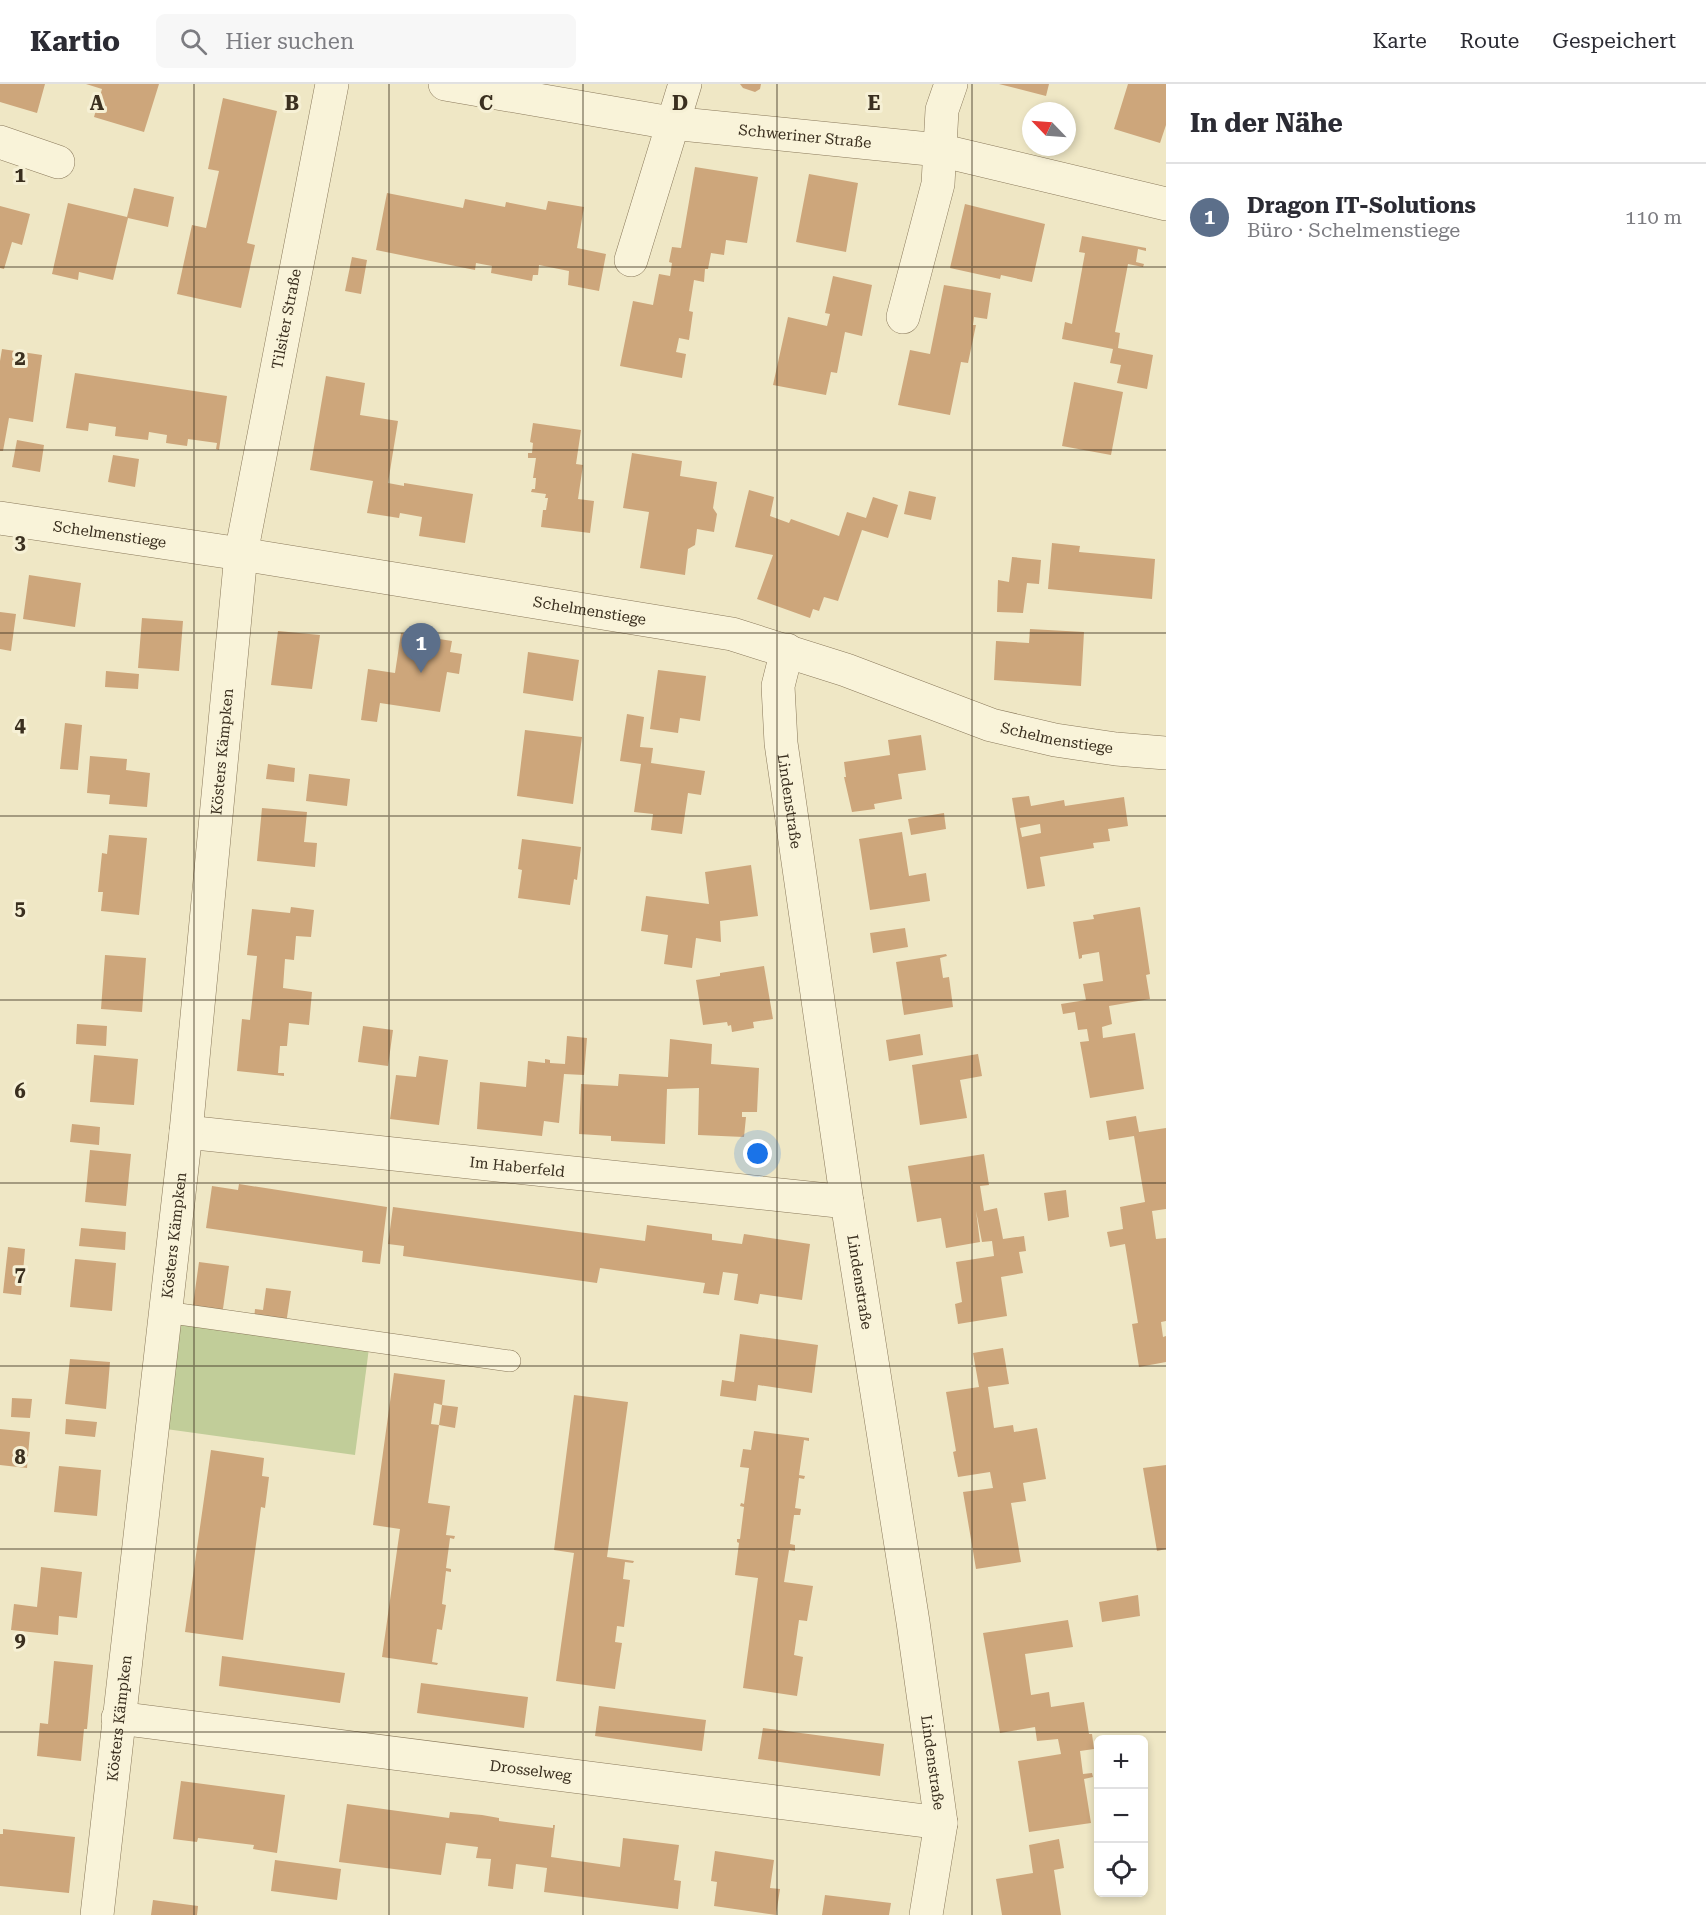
<!DOCTYPE html>
<html lang="de">
<head>
<meta charset="utf-8">
<style>
  body { margin:0; font-family:"Roboto Serif",serif; background:#f7f7f7; color:#2b2b33 }
  .controls { position:absolute; right:18px; bottom:18px; display:grid; overflow:hidden; border-radius:9px; box-shadow:0 3px 9px #0003 }
  .controls button { width:54px; height:54px; display:grid; place-items:center; padding:0; border:0; border-bottom:2px solid #e1e1e2; background:#fff; color:#2b2b33; font:30px sans-serif }
  .compass { position:absolute; left:1022px; top:18px; width:54px; height:54px; border-radius:50%; background:#fff; box-shadow:0 3px 9px #0003; rotate:295deg }
  .you { position:absolute; left:758px; top:1070px; width:21px; height:21px; margin:-15px; border:4px solid #fff; border-radius:50%; background:#1a73e8; box-shadow:0 0 0 9px #1a73e833 }
  .badge { display:grid; place-items:center; width:39px; height:39px; border-radius:50%; background:#d93025; color:#fff; font-size:20px; font-weight:700 }
  .pin { position:absolute; translate:-50% -50px; filter:drop-shadow(0 2px 3px #0008) }
  .pin::after { content:''; position:absolute; top:32px; width:21px; height:18px; background:inherit; clip-path:polygon(0 0,100% 0,50% 100%) }
  .list { margin:0; padding:0; list-style:none }
  h2 { display:flex; justify-content:space-between; align-items:center; height:78px; margin:0; padding:0 24px; font-size:26px }
  h2 small { font-size:20px; font-weight:400; color:#7c7c81 }
  .list li { display:grid; grid-template-columns:39px 1fr auto; gap:18px; align-items:center; box-sizing:border-box; height:108px; padding:0 24px; border-top:2px solid #e1e1e2 }
  .list b { display:block; font-size:22px; white-space:nowrap }
  .list p { margin:0; font-size:20px; white-space:nowrap; color:#7c7c81 }
  .list em { font-size:20px; font-style:normal; color:#7c7c81 }
  .icon { flex:none; width:33px; height:33px; fill:none; stroke:currentColor; stroke-width:2; stroke-linecap:round; stroke-linejoin:round }
  .map { position:relative; flex:none; width:1166px; height:1831px; overflow:hidden }
  header { display:flex; align-items:center; gap:36px; box-sizing:border-box; height:84px; padding:0 30px; background:#fff; border-bottom:2px solid #e1e1e2 }
  header strong { font-size:28px }
  nav { display:flex; gap:33px; margin-inline-start:auto; font-size:21px }
  .search { width:420px; height:54px; background:#f7f7f7; display:flex; align-items:center; gap:15px; box-sizing:border-box; padding:0 21px; border-radius:9px; color:#7c7c81; font-size:22px }
  main { display:flex }
  aside { flex:1; background:#fff }
  .map>svg:first-child { display:block }
  .green { fill:#c1cd99 }
  .building { fill:#cda67b; fill-rule:evenodd }
  .lines { fill:none; stroke-linecap:round; stroke-linejoin:round }
  .lane-casing { stroke:#8a795b; stroke-width:22 }
  .street-casing { stroke:#8a795b; stroke-width:34 }
  .lane { stroke:#f9f3d9; stroke-width:21 }
  .street { stroke:#f9f3d9; stroke-width:33 }
  .grid { fill:none; stroke:#3a2f1f; stroke-width:1.5; stroke-opacity:0.55 }
  .labels { text-anchor:middle; stroke-width:6; stroke-linejoin:round; paint-order:stroke }
  .street-label { font-size:15px; fill:#3a2f1f; stroke:#f6f0d5 }
  .grid-label { font-size:20px; text-anchor:middle; font-weight:bold; fill:#3a2f1f; stroke:#f6f0d5; stroke-width:6; stroke-linejoin:round; paint-order:stroke }
</style>
</head>
<body>
<header>
<strong>Kartio</strong>
<div class="search"><svg class="icon" aria-label="search" viewBox="0 0 24 24"><circle cx="10" cy="10" r="6"/><path d="M15 15l6 6"/></svg>Hier suchen</div>
<nav><a>Karte</a><a>Route</a><a>Gespeichert</a></nav>
</header>
<main>
<div class="map">
<svg width="1166" height="1831" viewBox="0 0 1166 1831">
  <rect width="100%" height="100%" fill="#efe7c5"/>
  <path class="green" d="M176,1238l193,26 -14,107 -189,-26z"/>
  <path class="building" d="M0,0h45l-8,29 -37,-11z
    M86,0h73l-15,48 -50,-15 8,-28z
    M740,0h21l-1,5 -5,3 -12,-4z
    M999,0h50l-3,12z
    M1128,0h38v41l-6,18 -46,-14z
    M223,14l54,13 -30,132 8,2 -14,63 -64,-14 15,-69 14,3 13,-57 -11,-2z
    M695,83l63,10 -11,66 -21,-3 -2,15 -13,-2 -3,16h-3l-1,13 -10,-2 -5,31 4,1 -4,28 -10,-2 -3,14 10,2 -4,24 -62,-12 13,-65 20,4 6,-31 11,2 2,-13 -3,-1 3,-15 9,1z
    M809,90l49,9 -12,69 -50,-10z
    M134,104l40,9 -6,30 -40,-9 -15,62 -34,-8 -1,8 -26,-6 16,-71 59,14z
    M387,109l76,15 2,-9 40,8 1,-5 40,8 2,-9 36,6 -7,41 29,6 -7,37 -31,-6 1,-14 -30,-6 -1,10h-5l-1,6 -41,-8 1,-7 -16,-3 -1,7 -99,-20z
    M965,120l80,20 -13,58 -31,-7 -1,4 -50,-11z
    M0,122l30,8 -8,31 -10,-3 -8,27 -4,-1z
    M1082,152l64,12v3l-8,-2 -2,13 8,2 -1,3 -15,-3 -13,68 5,1 -2,15 35,7 -6,34 -30,-6 4,-18 -11,-2 3,-14 -51,-10 3,-17 7,2 13,-71 -6,-1z
    M352,173l15,3 -6,34 -16,-3z
    M833,192l39,9 -10,51 -17,-4 -8,41 -6,-1 -5,23 -53,-10 15,-68 39,9 3,-12 -5,-1z
    M944,201l47,8 -4,26 -13,-2 -1,8h3l-8,38 -7,-1 -11,53 -52,-10 12,-55 20,4z
    M2,265l40,6 -9,67 -24,-4 -6,33h-3v-90z
    M75,289l152,23 -8,54 -3,-1 1,-6 -29,-4 -1,7 -21,-3 1,-8 -18,-3 -1,8 -33,-4 1,-9 -27,-4 -1,8 -22,-3z
    M326,292l39,7 -5,32 38,6 -10,62 16,3v-3l69,11 -8,49 -46,-7 3,-19 -22,-4 -1,5 -32,-5 6,-32 -63,-11z
    M1074,298l49,10 -12,63 -49,-9z
    M533,339l48,7 -5,34 7,1 -5,34 16,2 -4,32 -49,-6 2,-17h3l2,-12h-3l1,-4 -15,-2 1,-3h3l1,-11h-3l3,-20h-8v-5h4l1,-10 -3,-1z
    M17,356l27,5 -4,27 -28,-5z
    M632,369l50,8 -2,15 37,6 -4,26 4,6 -3,18 -17,-3 -2,16 -7,4 -3,26 -45,-7 9,-56 -26,-4z
    M113,371l26,4 -4,28 -27,-5z
    M749,406l25,7 -4,19 19,7 2,-4 48,17 8,-24 19,6 7,-21 25,8 -10,33 -26,-8 -24,71 -14,-4 -5,14 -6,-2 -3,9 -53,-19 16,-44 -38,-8z
    M909,407l27,6 -5,23 -27,-6z
    M1052,459l28,3 -1,6 76,7 -3,40 -104,-10z
    M1012,473l29,3 -2,24 -12,-1 -4,30 -26,-1 1,-32 11,2z
    M29,491l52,8 -6,44 -52,-8z
    M0,528l16,2 -5,37 -11,-2z
    M142,534l41,3 -4,50 -41,-3z
    M1030,545l54,3 -3,54 -87,-6 2,-39 33,2z
    M278,547l42,4 -8,54 -41,-4z
    M401,549l51,8 -2,11 12,2 -3,20 -12,-2 -7,40 -60,-9 -3,19 -16,-2 7,-51 27,4z
    M528,568l51,8 -6,41 -50,-8z
    M658,586l48,6 -6,45 -20,-3 -2,15 -28,-4z
    M106,587l33,3 -1,15 -33,-2z
    M627,630l17,3 -4,30 13,1 -2,15 54,8 -4,24 -13,-2 -6,41 -31,-4 2,-16 -19,-2 7,-48 -21,-3z
    M65,639l17,2 -4,45 -18,-1z
    M525,646l57,7 -9,67 -56,-8z
    M921,651l5,35 -28,4 4,25 -28,5 1,5 -23,3 -8,-35h2l-2,-15 46,-7 -2,-15z
    M90,672l37,3 -1,11 24,3 -3,34 -38,-3 1,-9 -23,-2z
    M268,680l27,4 -1,14 -28,-3z
    M309,690l41,5 -3,27 -41,-5z
    M1029,712l2,10 33,-6 1,6 59,-9 4,29 -20,3 2,12 -17,2 1,5 -54,9 5,29 -18,3 -15,-91zM1040,740l1,9 -19,4 -2,-9z
    M262,724l45,4 -3,30 13,1 -2,24 -58,-6z
    M944,729l2,16 -35,6 -3,-16z
    M902,748l7,44 17,-3 4,28 -60,9 -11,-71z
    M109,751l38,3 -8,77 -38,-4 2,-19h-5l4,-39 5,1z
    M522,755l59,8 -4,33 -3,-1 -4,26 -52,-7 4,-28 -4,-1z
    M751,781l7,51 -38,5 1,21 -25,-4 -4,30 -28,-4 4,-29 -27,-4 5,-35 63,8 -4,-32z
    M291,823l23,3 -3,27 -15,-1 -2,24 -9,-1 -2,29 29,4 -3,33 -20,-2 -2,23h-7l-2,27h6v3l-47,-5 5,-52 8,1 7,-64 -10,-1 5,-46 38,4z
    M1140,823l10,67 -4,1 4,24 -41,7 3,18 -10,3 1,11 32,-5 9,56 -54,9 -10,-56 9,-1 -2,-12 -9,1 -3,-18 -12,2 -2,-10 25,-4 -3,-16 20,-3 -4,-29 -17,3v3l-3,1 -6,-37 21,-3 -1,-4z
    M905,844l3,19 -35,6 -3,-20z
    M946,870l1,2 -7,2 3,20 6,-1 4,30 -49,8 -8,-53z
    M105,871l41,3 -4,54 -41,-3z
    M764,882l9,53 -20,3 1,6 -22,4 -1,-7 -3,1 -1,-4 -24,3 -7,-45 24,-4v-3z
    M77,940l30,2 -1,20 -30,-2z
    M363,942l30,4 -5,36 -30,-4z
    M920,950l3,21 -34,6 -3,-21z
    M567,952l20,2 -3,37 -20,-1 -5,49 -15,-2 -2,15 -65,-7 3,-47 46,5 2,-26 17,2v-4l5,1v3l15,1z
    M670,955l42,5 -1,20 48,4 -2,44h-15v5h4l-2,20 -46,-2 1,-47 -32,1 -2,55 -54,-3v-5l-32,-2 2,-50 37,2 1,-12 49,3z
    M978,970l4,22 -22,4 7,38 -47,7 -8,-60z
    M94,971l44,4 -4,46 -44,-3z
    M419,972l29,4 -9,65 -49,-6 6,-44 20,2z
    M1136,1032l3,16 27,-4v81l-14,2 4,28 10,-1v83l-5,1 2,15 3,-1v26l-27,5 -7,-43 6,-1 -13,-79 -15,3 -3,-15 16,-3 -3,-22 25,-5 -11,-66 -25,4 -3,-19z
    M72,1040l28,3 -1,18 -29,-3z
    M90,1066l41,4 -5,52 -41,-4z
    M984,1070l5,31 -9,1 4,25 13,-3 6,31 21,-3 2,15 -7,1 4,21 -22,4 6,39 -49,8 -3,-20 7,-2 -6,-40 38,-6 -2,-15 -10,1 -6,-31 4,31 -34,6 -5,-30 -24,4 -9,-56z
    M239,1100l148,23 -7,57 -18,-2 1,-11 -157,-23 6,-42 26,4z
    M1066,1106l3,27 -21,4 -4,-28z
    M393,1123l252,34 2,-16 65,9v6l30,4 2,-10 66,10 -8,56 -42,-6 -2,10 -24,-4 4,-26 -15,-2 -4,23 -16,-2 2,-10 -105,-15 -3,15 -194,-27 1,-10 -16,-2z
    M81,1144l45,4 -1,18 -46,-4z
    M8,1163l17,2 -4,46 -18,-2z
    M75,1175l41,4 -4,48 -42,-4z
    M199,1178l30,4 -7,50 -30,-4z
    M266,1204l25,3 -5,33 -32,-4 1,-11 8,1z
    M740,1250l78,11 -6,48 -54,-8 -2,16 -36,-5 2,-16 12,2z
    M1003,1264l6,36 -21,3 6,41 19,-3 1,7 23,-4 9,51 -23,4 3,18 -15,2 10,59 -45,7 -13,-77 30,-4 -3,-16 -32,5 -5,-25 3,-1 -10,-59 33,-5 -6,-34z
    M70,1275l40,3 -4,47 -41,-5z
    M394,1289l51,7 -3,25 -8,-2 -3,21 8,1 -11,78 22,3 -4,29 9,1 -1,3 -4,-1 -4,30 5,1v3l-5,-1 -4,33 4,1 -4,25 -5,-1 -5,33 6,1 -1,2 -55,-8 18,-128 -27,-4z
    M574,1311l54,7 -21,155 27,4 -1,2 -8,-1 -2,17 7,1 -6,47 -7,-1 -2,16 7,1 -7,46 -59,-8 18,-128 -20,-3z
    M12,1314l20,1 -2,19 -19,-1z
    M442,1321l16,2 -3,21 -16,-3z
    M66,1335l31,3 -2,15 -30,-3z
    M0,1345l30,3 -3,36 -27,-3z
    M754,1347l55,7v3l-5,-1 -5,35 6,1 -1,3 -5,-1 -4,30 6,1 -1,6h-6l-4,29 5,1v6l-6,-1 -5,32 29,4 -6,35 -8,-1 -5,35 9,2 -6,39 -54,-8 15,-110 -23,-3 4,-32 -2,-1v-3h3l4,-32 -4,-1 1,-3 3,1 5,-36 -9,-1 3,-18 8,1z
    M211,1366l53,8 -2,18 7,1 -4,31 -4,-1 -18,133 -58,-8z
    M1166,1381v84l-9,2 -14,-83z
    M59,1382l42,4 -4,46 -43,-4z
    M41,1483l41,5 -5,46 -18,-2 -1,19 -47,-5 3,-26 23,3z
    M1138,1511l2,21 -38,6 -3,-20z
    M1068,1536l5,27 -48,7 6,41 18,-3 2,15 33,-5 5,32h3l2,15 -14,2 3,23 9,-1 1,4 -9,2 7,44 -62,9 -11,-71 43,-7 -3,-15 -21,2 -2,-14 -35,6 -17,-100z
    M222,1572l123,17 -5,30 -121,-17z
    M54,1577l39,4 -6,64h-3l-3,32 -44,-5 3,-33 8,1z
    M421,1599l107,14 -4,31 -107,-15z
    M599,1622l107,14 -4,31 -107,-15z
    M763,1644l121,16 -4,32 -122,-17z
    M181,1697l104,14 -8,58 -24,-4 1,-4 -56,-7 -1,4 -24,-3z
    M347,1720l102,14 1,-6 32,3 17,3v3l54,7v-3h2l-4,32 69,10 3,-29 56,7 -5,35 7,1 -3,28 -134,-17 3,-24 -31,-4 -3,25 -25,-3 3,-27 -15,-1 2,-11 -32,-4 -5,32 -102,-13z
    M3,1745l72,8 -6,56 -69,-7v-52h3z
    M1059,1755l5,29 -10,2 7,45h-59l-6,-36 37,-6 -4,-28z
    M715,1767l59,9 -4,28 10,1 -4,26 -62,-9 3,-24 -6,-1z
    M275,1776l66,9 -4,31 -66,-9z
    M825,1811l66,8 -2,12h-67z
    M153,1816l45,6 -1,9h-46z"/>
  <g class="lines">
    <defs>
      <path id="lane" d="M165,1228l345,49"/>
      <g id="street">
        <path id="s1" d="M445,0l226,39 268,27 227,54"/>
        <path d="M0,58l58,20"/>
        <path d="M631,176l54,-176"/>
        <path d="M903,233l35,-133 4,-74 9,-26"/>
        <path id="s2" d="M0,434l241,36 491,80 114,36 145,55 64,15 61,9 50,4"/>
        <path id="s3" d="M787,566l-9,36 3,57 66,459 66,420 28,201 -15,92"/>
        <path id="s4" d="M186,1048l661,70"/>
        <path id="s5" d="M118,1634l823,105"/>
        <path id="s6" d="M97,1831l89,-783 55,-578 91,-470"/>
      </g>
    </defs>
    <use href="#lane" class="lane-casing"/>
    <use href="#street" class="street-casing"/>
    <use href="#lane" class="lane"/>
    <use href="#street" class="street"/>
  </g>
  <path class="grid" d="M194,0v1831M389,0v1831M583,0v1831M777,0v1831M972,0v1831M0,183h1166M0,366h1166M0,549h1166M0,732h1166M0,916h1166M0,1099h1166M0,1282h1166M0,1465h1166M0,1648h1166"/>
  <g class="labels">
    <g class="street-label">
      <text dy="5" stroke="none"><textPath href="#s1" startOffset="364">Schweriner Straße</textPath></text>
      <text dy="5" stroke="none"><textPath href="#s6" startOffset="1608">Tilsiter Straße</textPath></text>
      <text dy="5" stroke="none"><textPath href="#s2" startOffset="111">Schelmenstiege</textPath></text>
      <text dy="5" stroke="none"><textPath href="#s2" startOffset="597">Schelmenstiege</textPath></text>
      <text dy="5" stroke="none"><textPath href="#s2" startOffset="1083">Schelmenstiege</textPath></text>
      <text dy="5" stroke="none"><textPath href="#s6" startOffset="1170">Kösters Kämpken</textPath></text>
      <text dy="5" stroke="none"><textPath href="#s3" startOffset="153">Lindenstraße</textPath></text>
      <text dy="5" stroke="none"><textPath href="#s4" startOffset="333">Im Haberfeld</textPath></text>
      <text dy="5" stroke="none"><textPath href="#s6" startOffset="684">Kösters Kämpken</textPath></text>
      <text dy="5" stroke="none"><textPath href="#s3" startOffset="639">Lindenstraße</textPath></text>
      <text dy="5" stroke="none"><textPath href="#s6" startOffset="198">Kösters Kämpken</textPath></text>
      <text dy="5" stroke="none"><textPath href="#s3" startOffset="1125">Lindenstraße</textPath></text>
      <text dy="5" stroke="none"><textPath href="#s5" startOffset="416">Drosselweg</textPath></text>
    </g>
  </g>
  <g class="grid-label">
    <text x="97" y="26">A</text>
    <text x="292" y="26">B</text>
    <text x="486" y="26">C</text>
    <text x="680" y="26">D</text>
    <text x="874" y="26">E</text>
    <text x="20" y="98">1</text>
    <text x="20" y="281">2</text>
    <text x="20" y="465">3</text>
    <text x="20" y="648">4</text>
    <text x="20" y="831">5</text>
    <text x="20" y="1014">6</text>
    <text x="20" y="1197">7</text>
    <text x="20" y="1380">8</text>
    <text x="20" y="1563">9</text>
  </g>
</svg>
<div class="controls">
<button>+</button>
<button>−</button>
<button><svg class="icon" aria-label="locate" viewBox="0 0 24 24"><circle cx="12" cy="12" r="6"/><path d="M12 2v4M12 18v4M2 12h4M18 12h4"/></svg></button>
</div>
<svg class="compass" viewBox="-18 -18 36 36"><path d="M0-13l5 13h-10z" fill="#e53935"/><path d="M0 13l5-13h-10z" fill="#7c7c81"/></svg>
<div class="you"></div>
<div class="pin badge" style="left:421px;top:589px;background:#5c6f8a">1</div>
</div>
<aside>
<h2>In der Nähe<small></small></h2>
<ul class="list">
<li><span class="badge" style="background:#5c6f8a">1</span><div><b>Dragon IT-Solutions</b><p>Büro · Schelmenstiege</p></div><em>110 m</em></li>
</ul>
</aside>
</main>
</body>
</html>
